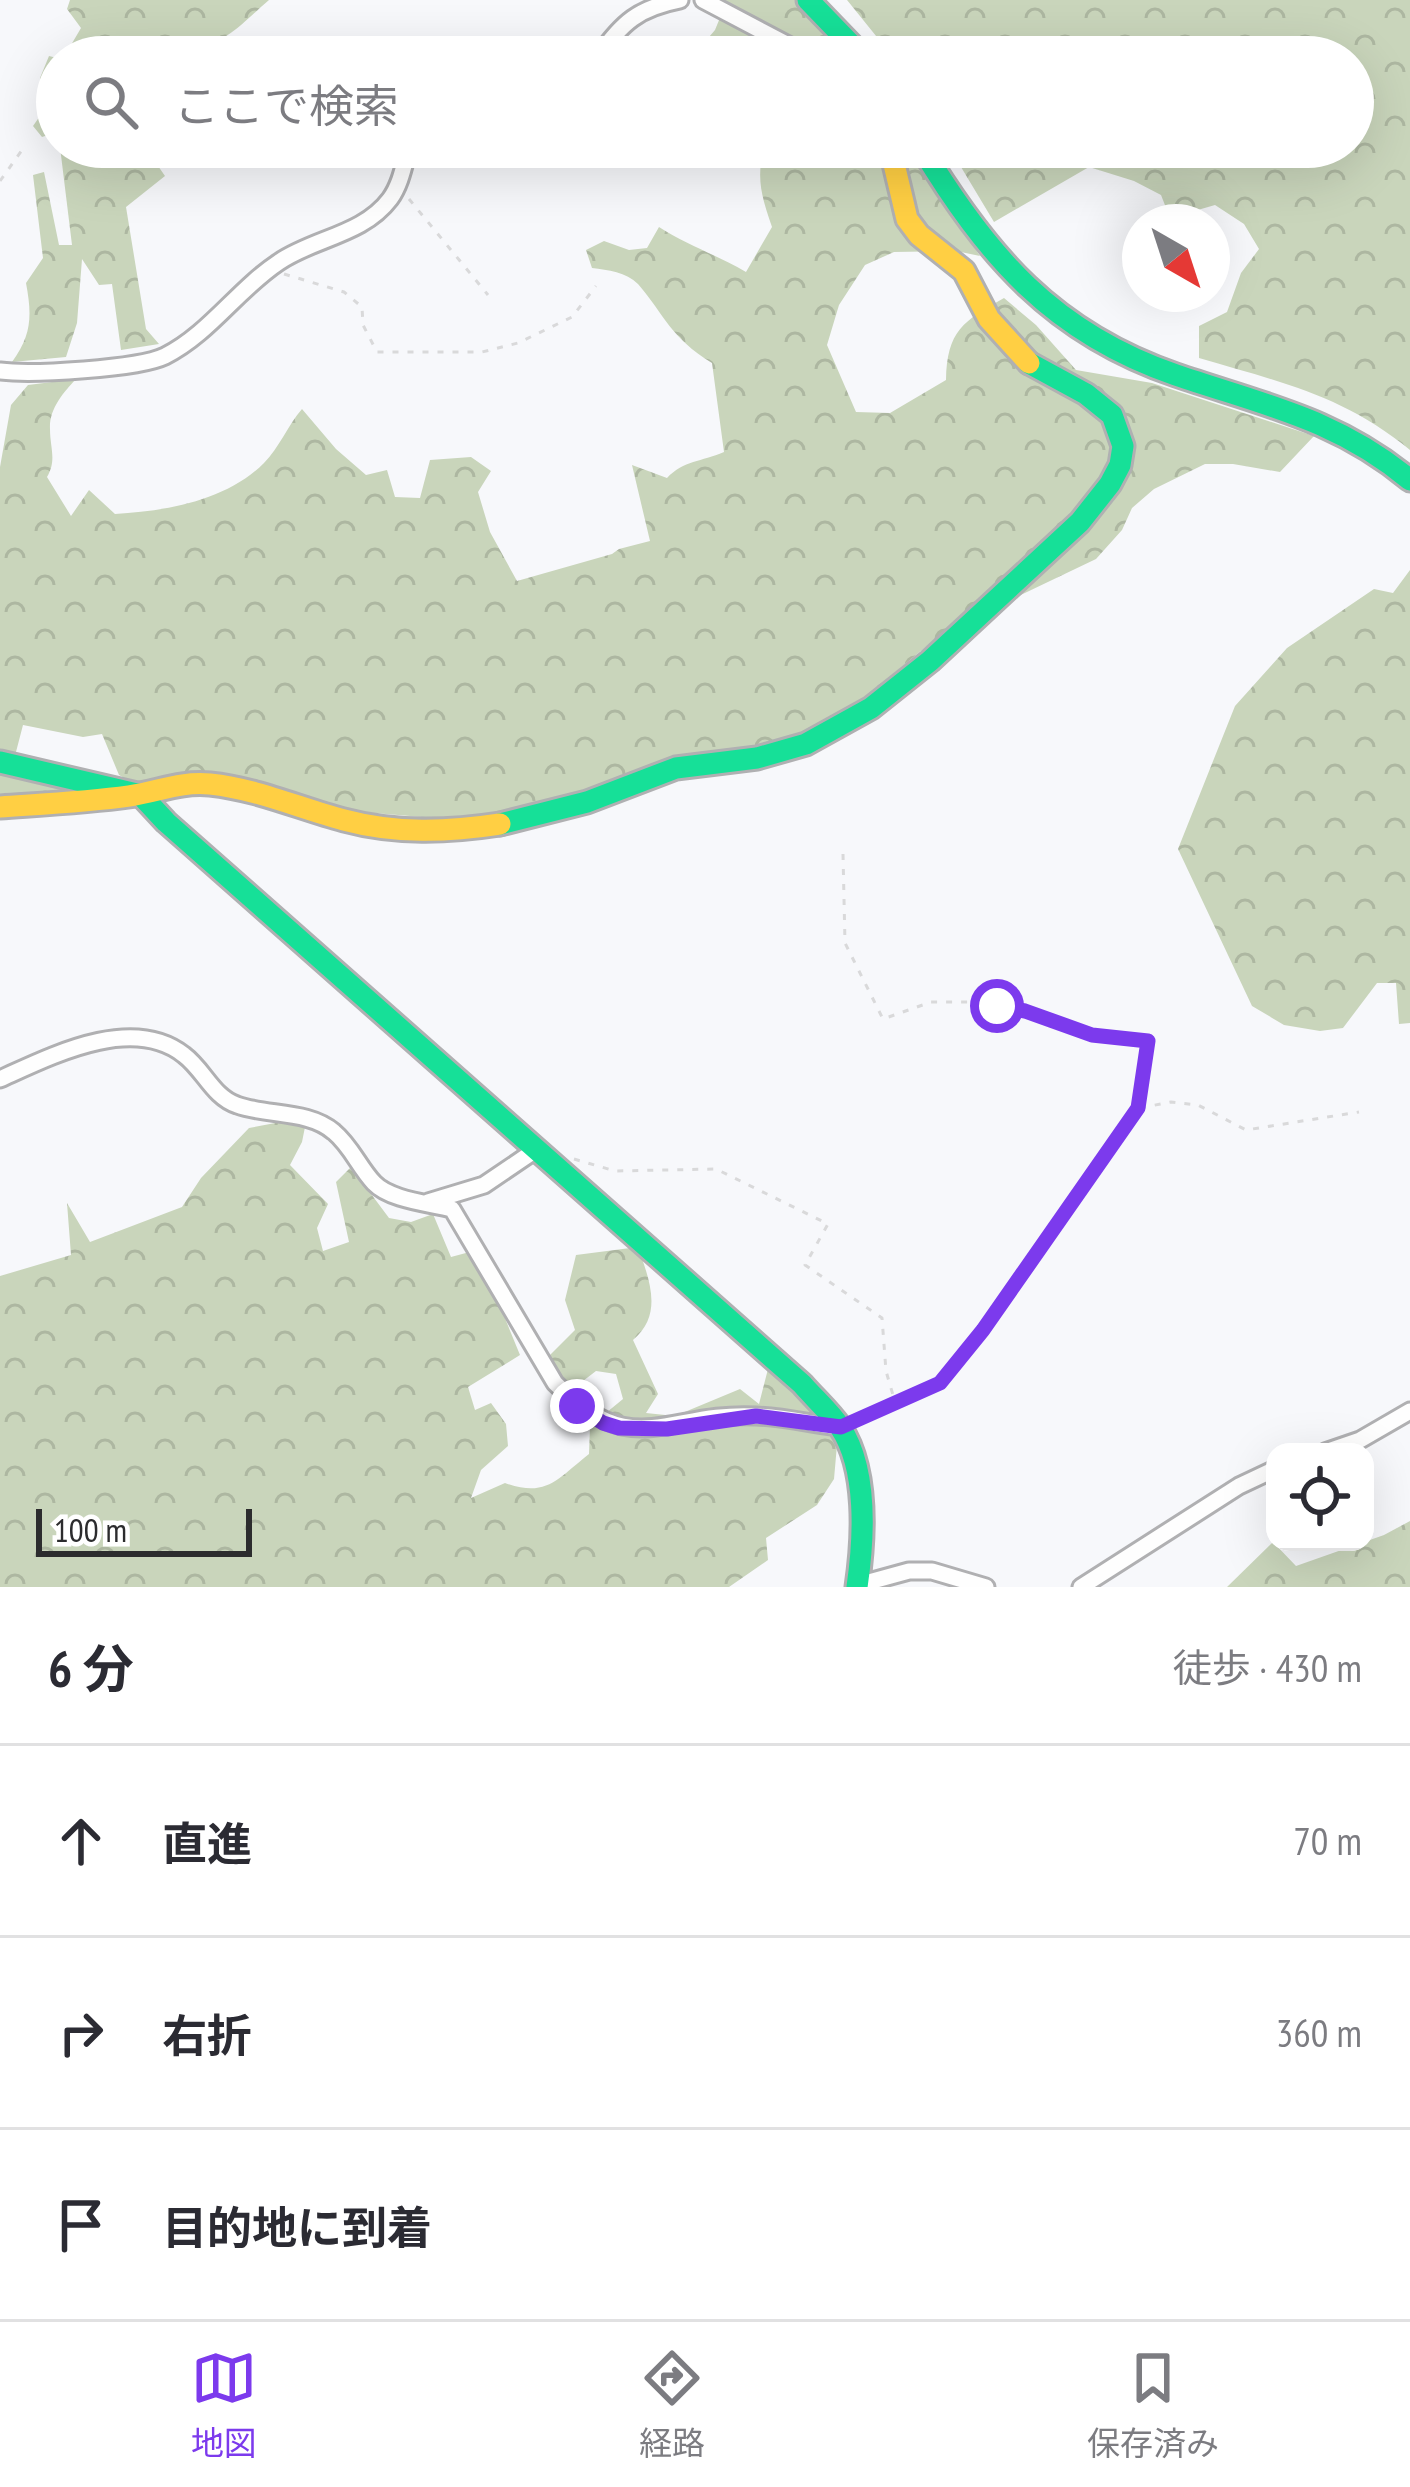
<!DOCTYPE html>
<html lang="ja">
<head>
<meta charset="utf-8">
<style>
  body { margin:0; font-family:"PT Sans Narrow","Noto Sans JP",sans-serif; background:#f2f2f3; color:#2b2b33 }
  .controls { position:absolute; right:36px; bottom:36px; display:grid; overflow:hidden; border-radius:24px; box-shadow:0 12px 48px #0002 }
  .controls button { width:108px; height:108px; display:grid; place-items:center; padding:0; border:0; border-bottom:3px solid #e1e1e2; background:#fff; color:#2b2b33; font:60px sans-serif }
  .compass { position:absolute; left:1122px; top:204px; width:108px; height:108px; border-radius:50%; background:#fff; box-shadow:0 12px 48px #0002; rotate:141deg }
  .scale { position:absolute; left:36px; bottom:30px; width:216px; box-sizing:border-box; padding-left:12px; border:6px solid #2c2c2e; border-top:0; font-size:33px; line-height:42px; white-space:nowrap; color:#2c2c2e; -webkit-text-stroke:9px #fff; paint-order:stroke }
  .stop { position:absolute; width:36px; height:36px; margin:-27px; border:9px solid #7c3aed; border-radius:50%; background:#fff }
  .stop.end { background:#7c3aed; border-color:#fff; box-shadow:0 3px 12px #0008 }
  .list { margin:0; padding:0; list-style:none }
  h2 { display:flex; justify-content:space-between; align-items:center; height:156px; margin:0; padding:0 48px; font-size:51px }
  h2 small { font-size:39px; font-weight:400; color:#7c7c81 }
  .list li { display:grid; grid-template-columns:78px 1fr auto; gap:36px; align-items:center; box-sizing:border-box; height:192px; padding:0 48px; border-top:3px solid #e1e1e2 }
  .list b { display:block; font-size:45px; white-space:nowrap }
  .list em { font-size:39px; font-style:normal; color:#7c7c81 }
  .icon { flex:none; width:66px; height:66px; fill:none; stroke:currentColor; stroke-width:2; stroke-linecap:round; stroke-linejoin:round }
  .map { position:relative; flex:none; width:1410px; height:1587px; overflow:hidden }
  .search { position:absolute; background:#fff; box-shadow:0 12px 48px #0002; left:36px; right:36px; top:36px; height:132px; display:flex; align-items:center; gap:30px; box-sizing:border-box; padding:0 42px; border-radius:66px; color:#7c7c81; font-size:45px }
  .sheet { height:732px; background:#fff }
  nav { display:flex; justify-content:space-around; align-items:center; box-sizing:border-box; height:168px; border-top:3px solid #e1e1e2; background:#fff; font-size:33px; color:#7c7c81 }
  nav a { display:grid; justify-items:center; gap:6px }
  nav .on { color:#7c3aed }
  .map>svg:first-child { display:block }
  .forest { fill:url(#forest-crowns) }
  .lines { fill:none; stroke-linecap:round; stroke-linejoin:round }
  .street-casing { stroke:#b0b0b2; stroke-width:21 }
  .fast-casing { stroke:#b0b0b2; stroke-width:27 }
  .slow-casing { stroke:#b0b0b2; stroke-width:27 }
  .path { stroke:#d9d9da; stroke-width:3; stroke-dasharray:6 9; stroke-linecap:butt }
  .street { stroke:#fefefe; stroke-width:15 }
  .fast { stroke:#16e098; stroke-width:21 }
  .slow { stroke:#ffcf43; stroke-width:21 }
  .route { stroke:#7c3aed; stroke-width:15 }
</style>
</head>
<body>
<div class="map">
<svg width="1410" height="1587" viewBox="0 0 1410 1587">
  <defs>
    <pattern id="forest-crowns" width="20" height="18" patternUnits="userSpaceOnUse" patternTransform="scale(3)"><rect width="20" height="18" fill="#c9d5bb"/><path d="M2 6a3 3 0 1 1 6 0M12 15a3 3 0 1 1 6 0" fill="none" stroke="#adb7a1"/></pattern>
  </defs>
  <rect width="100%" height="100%" fill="#f7f8fb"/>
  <path class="forest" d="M70,0h199c-28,24 -42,44 -81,50l-6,7h-118l17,-29 -14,-19z
    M722,0h73l16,12 38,45h-157l23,-27 11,-27z
    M847,0h563v450c-67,-55 -130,-68 -211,-92v-32l28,-14 14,-39 18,-24 -15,-25 -29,-19 -45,13 -9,-23 -27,-14 -45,-14 -95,55 -45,-75h404v-90h-460z
    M49,56l8,2v74l-15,5 -9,-11 16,-23 -9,-25z
    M60,147h85l20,29 -39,31 20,122 13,15 -38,6 -9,-66 -13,1 -17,-26 -5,64 -11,34 -54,5c20,-27 20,-47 14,-79l17,-25 -10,-83 11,-3 15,73h13z
    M765,147h113l8,18 31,-4 63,95 -24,-5 -62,1 -29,13 -26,40 -12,40 29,67 34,1 56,-33c1,-49 17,-59 58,-82l32,27 40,45 76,13 162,53 -34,36 -47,-8h-28l-51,25 -22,19 -10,22 -26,29 -151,72 -98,81 -54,27 -119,20 -91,34 -112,28 -122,-10 -94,-31 -62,-6 -52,13 -22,-12 -17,-41 -19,3 -60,-12 -13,50 72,18 -82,5v-331l11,-62 17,-20 48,-6c-13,14 -27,30 -26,50 0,19 7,31 -3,48l24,39 18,-26 26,24c51,-3 111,-13 149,-51 15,-15 24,-38 38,-54l34,40 30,26 21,-5 8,27 25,1 10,-38 41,-3 20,14 -13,21 12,40 27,49 95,-27 7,-5 31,-8 -18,-76 35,13c17,-18 34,-16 57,-26l-12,-89c-42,-26 -46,-46 -74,-79 -12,-12 -30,-14 -46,-16l-6,-18 18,-9 25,9 18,-2 12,-21c28,18 58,28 87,45l26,-45c-10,-29 -17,-51 -7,-80z
    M1410,570v453l-11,1 -3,-41h-19l-34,45 -23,3 -36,-6 -32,-19 -74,-157 57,-143 52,-58 87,-59 19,4z
    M307,1117l-5,25 -12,23 38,39 -11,24 6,23 26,-9 -13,-60 15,-15 38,51 22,4 22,-8 18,43 26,-7 43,105 -52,32 7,23 16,-7 15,21 2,22 -27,24 -10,28 34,-15c42,15 52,-4 84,-29l1,-28 33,-27 -7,-25 -20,-3 -30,23 -21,-34 30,-30 -10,-30 11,-45 62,-8c11,32 26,67 -5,93l25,54 -12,19 29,3 65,-27 19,15 9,-35 -8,-16 62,59 15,33 -3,34 -17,26 -51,33 2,22 -39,27h-729v-311l71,-21 -4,-52 23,39 92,-35 19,-29 48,-50z
    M1410,1521v66h-183l46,-45 23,24 88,-31z"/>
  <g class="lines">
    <defs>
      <path id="street" d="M703,0l108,57
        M455,57h4
        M598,57c24,-35 41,-49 82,-57
        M0,371c31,4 138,-2 165,-15 44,-22 73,-67 114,-94 35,-24 84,-27 111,-63 11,-15 14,-35 19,-52
        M0,1079c51,-23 132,-65 184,-24 20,15 29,42 53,50 30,11 72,5 97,27 17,14 25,35 40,51 16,17 55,20 78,26l103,174c78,80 112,28 201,33 28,1 57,8 84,11
        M428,1202l56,-17 53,-36
        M1325,1452l35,-12 50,-29
        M858,1585l51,-14h23l54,16
        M1081,1587l158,-101 36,-17"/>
      <path id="fast" d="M808,0l55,57
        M921,147c66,109 132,186 255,228 88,30 161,44 234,105
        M0,762l141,33 25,27 636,562c12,14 28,28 38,43 28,42 24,112 17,160
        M500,824l87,-22 89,-34 81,-10 49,-14 65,-36 59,-47 150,-139 30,-38 10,-19 3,-19 -11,-31 -26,-21 -57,-31"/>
      <path id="slow" d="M890,147l17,72 12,16 45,36 25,48 40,44
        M0,807c43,-3 86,-5 129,-11 29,-4 51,-15 81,-12 47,5 89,24 134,36 52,14 104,12 156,4"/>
    </defs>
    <use href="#street" class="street-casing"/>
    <use href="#fast" class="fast-casing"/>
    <use href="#slow" class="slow-casing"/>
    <path class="path" d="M0,181l22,-31
      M409,199l79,96
      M284,274l60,18 18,15 1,18 14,27h105l36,-9 54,-26 24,-31
      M843,854l2,89 38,76 48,-17h38l57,9 66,24 56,6 -10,67 -155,222 -43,53 -81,36
      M1140,1108l31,-6 27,3 48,25 113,-18
      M574,1159l41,12 101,-2 112,55 -23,41 77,53 4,53 9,31"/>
    <use href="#street" class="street"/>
    <use href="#fast" class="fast"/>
    <use href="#slow" class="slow"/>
  </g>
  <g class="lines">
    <path class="route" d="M577,1406l26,17 16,5 48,1 89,-13 85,11 99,-44 43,-53 155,-222 10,-67 -56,-6 -67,-24 -28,-5"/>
  </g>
</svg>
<div class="controls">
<button><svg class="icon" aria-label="locate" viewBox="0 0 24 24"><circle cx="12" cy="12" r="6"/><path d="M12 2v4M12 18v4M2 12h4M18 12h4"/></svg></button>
</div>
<svg class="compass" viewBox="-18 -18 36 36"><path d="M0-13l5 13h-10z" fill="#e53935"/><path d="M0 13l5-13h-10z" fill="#7c7c81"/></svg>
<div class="scale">100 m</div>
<div class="stop" style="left:997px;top:1006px"></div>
<div class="stop end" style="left:577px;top:1406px"></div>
<div class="search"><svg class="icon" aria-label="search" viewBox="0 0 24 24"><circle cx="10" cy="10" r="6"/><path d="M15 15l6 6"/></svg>ここで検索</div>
</div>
<section class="sheet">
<h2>6 分<small>徒歩 · 430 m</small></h2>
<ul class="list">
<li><svg class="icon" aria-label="ahead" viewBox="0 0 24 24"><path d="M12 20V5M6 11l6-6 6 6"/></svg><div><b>直進</b></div><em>70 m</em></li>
<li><svg class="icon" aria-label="right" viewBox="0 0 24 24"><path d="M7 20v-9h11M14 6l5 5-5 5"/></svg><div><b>右折</b></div><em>360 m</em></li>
<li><svg class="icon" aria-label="arrive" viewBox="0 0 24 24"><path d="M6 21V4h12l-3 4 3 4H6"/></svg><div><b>目的地に到着</b></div></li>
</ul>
</section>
<nav>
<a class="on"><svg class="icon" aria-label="map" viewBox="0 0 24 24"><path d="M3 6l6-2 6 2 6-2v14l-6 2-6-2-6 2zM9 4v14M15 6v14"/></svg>地図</a>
<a><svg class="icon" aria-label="directions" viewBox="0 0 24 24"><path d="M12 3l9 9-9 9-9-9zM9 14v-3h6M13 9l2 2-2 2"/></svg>経路</a>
<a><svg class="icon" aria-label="saved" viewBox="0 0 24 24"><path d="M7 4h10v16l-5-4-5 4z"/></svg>保存済み</a>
</nav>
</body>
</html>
